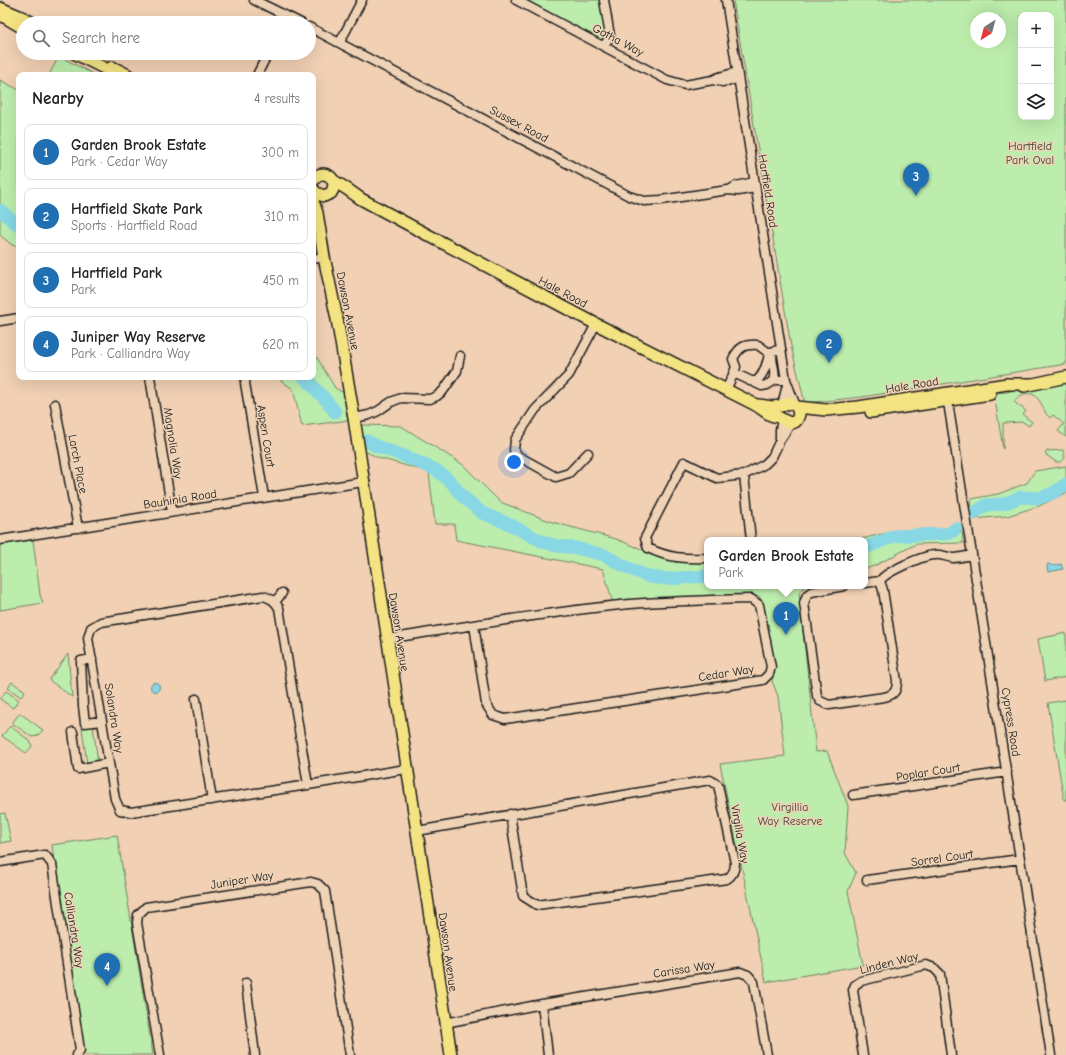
<!DOCTYPE html>
<html lang="en">
<head>
<meta charset="utf-8">
<style>
  body { margin:0; font-family:"Comic Neue",sans-serif; background:#f6f6f6; color:#222 }
  .controls { position:absolute; right:12px; top:12px; display:grid; overflow:hidden; border-radius:8px; box-shadow:0 4px 16px #0002 }
  .controls button { width:36px; height:36px; display:grid; place-items:center; padding:0; border:0; border-bottom:1px solid #e0e0e0; background:#fff; color:#222; font:20px sans-serif }
  .compass { position:absolute; left:970px; top:12px; width:36px; height:36px; border-radius:50%; background:#fff; box-shadow:0 4px 16px #0002; rotate:216deg }
  .you { position:absolute; left:514px; top:462px; width:14px; height:14px; margin:-10px; border:3px solid #fff; border-radius:50%; background:#1a73e8; box-shadow:0 0 0 6px #1a73e833 }
  .badge { display:grid; place-items:center; width:26px; height:26px; border-radius:50%; background:#1f6fb2; color:#fff; font-size:13px; font-weight:700 }
  .pin { position:absolute; translate:-50% -33px; filter:drop-shadow(0 1px 2px #0008) }
  .pin::after { content:''; position:absolute; top:21px; width:14px; height:12px; background:inherit; clip-path:polygon(0 0,100% 0,50% 100%) }
  .popup { position:absolute; left:704px; top:537px; width:164px; height:52px; box-sizing:border-box; display:grid; place-content:center; border-radius:8px; background:#fff; filter:drop-shadow(0 1px 3px #0005); font-size:13px; white-space:nowrap; color:#767676 }
  .popup b { font-size:15px; color:#222 }
  .popup::after { content:''; position:absolute; left:50%; top:100%; margin-left:-8px; border:8px solid transparent; border-top-color:#fff }
  .list { margin:0; padding:0; list-style:none }
  h2 { display:flex; justify-content:space-between; align-items:center; height:52px; margin:0; padding:0 16px; font-size:17px }
  h2 small { font-size:13px; font-weight:400; color:#767676 }
  .list li { display:grid; grid-template-columns:26px 1fr auto; gap:12px; align-items:center; box-sizing:border-box; height:56px; margin:0 8px 8px; padding:0 8px; border:1px solid #e0e0e0; border-radius:8px }
  .list b { display:block; font-size:15px; white-space:nowrap }
  .list p { margin:0; font-size:13px; white-space:nowrap; color:#767676 }
  .list em { font-size:13px; font-style:normal; color:#767676 }
  .icon { flex:none; width:22px; height:22px; fill:none; stroke:currentColor; stroke-width:2; stroke-linecap:round; stroke-linejoin:round }
  .map { position:relative; flex:none; width:1066px; height:1055px; overflow:hidden }
  .search { position:absolute; background:#fff; box-shadow:0 4px 16px #0002; left:16px; top:16px; width:300px; height:44px; display:flex; align-items:center; gap:10px; box-sizing:border-box; padding:0 14px; border-radius:22px; color:#767676; font-size:15px }
  .panel { position:absolute; background:#fff; box-shadow:0 4px 16px #0002; left:16px; top:72px; width:300px; height:308px; border-radius:8px }
  .map>svg:first-child { display:block }
  .green { fill:#bdedac; stroke:#6c8464; fill-rule:evenodd }
  .water { fill:#88d7e5; stroke:#5d8c95 }
  .lines { fill:none; stroke-linecap:round; stroke-linejoin:round }
  .river { stroke:#88d7e5; stroke-width:13 }
  .minor-casing { stroke:#1c1c1c; stroke-width:11 }
  .major-casing { stroke:#1c1c1c; stroke-width:14 }
  .minor { stroke:#efd3b6; stroke-width:8 }
  .major { stroke:#f4e382; stroke-width:11 }
  .labels { text-anchor:middle; stroke-width:3; stroke-linejoin:round; paint-order:stroke }
  .street-label { font-size:12px; fill:#1c1c1c; stroke:#efd3b6 }
  .park-label { font-size:12px; fill:#3c4639; stroke:#efd3b6 }
</style>
</head>
<body>
<div class="map">
<svg width="1066" height="1055" viewBox="0 0 1066 1055">
  <rect width="100%" height="100%" fill="#f1d0b4"/>
  <filter id="ink" filterUnits="userSpaceOnUse"><feTurbulence type="fractalNoise" baseFrequency=".025" numOctaves="2"/><feDisplacementMap in="SourceGraphic" scale="8" xChannelSelector="R" yChannelSelector="G"/><feConvolveMatrix kernelMatrix="1 2 1 2 8 2 1 2 1" color-interpolation-filters="sRGB"/></filter>
  <g filter="url(#ink)">
    <path class="green" d="M524,0h78l6,35 -4,5 -6,-1z
      M733,0h333v364l-204,33 -57,6 -14,-57zM1021,15h30v102h-30zM976,18h24v24h-24z
      M59,56l36,19h-46z
      M0,80l19,10v157l-7,-2 -12,-10z
      M313,352l3,4 19,32 11,6 17,31 38,1 61,38 38,38 52,20 64,17 58,23h33v24h98l-6,7 17,159 11,-1 21,55 -3,47 11,20 -8,18 15,74 -97,17 -46,-218 65,-8 -7,-60 -6,-15 2,-13 -12,-67 -3,-5 -146,7 -10,-34 -147,-29 -2,-16h-19l-6,-52 -50,-14 -23,-11 -6,-27 -48,6 -9,-37 -17,-12h37z
      M1066,377v60l-8,-6 6,-7 -11,-9 -3,3c-7,-6 -6,-12 -12,-19 -6,-9 -19,-6 -24,3l12,9 -3,4 9,7 -3,4 -6,-4 -20,1v26l-9,-56 13,-1 25,-8z
      M1063,450l2,8 -4,4h-5l-11,-8 2,-3z
      M1066,466v27l-27,13 -32,10 -34,3 -2,-20 27,-5 29,-11 8,-12z
      M925,530l37,2 1,11 -47,1 -42,22 -9,3v-29h-8l38,-9z
      M33,540l7,55 3,8 -43,7v-66z
      M1066,633v44l-21,4 -7,-42z
      M68,654l4,43 -23,-17z
      M12,682l13,9 -4,6 -13,-9z
      M6,691l13,9 -6,8 -13,-9z
      M1066,700v100h-2l-16,-97z
      M20,713l23,17 -6,6 -5,1 -20,-14z
      M10,726l20,15 2,5 -6,7 -24,-17z
      M93,726l5,37 -11,1 -5,-36z
      M5,813l6,28 -11,2v-29z
      M117,835l36,220h-70l-31,-210z"/>
    <path class="water" d="M313,375l6,11 -6,6 -11,-10 -7,-5h18z
      M1049,564l3,2 9,-2 2,5 -15,3 -1,-7z
      M150.5 687a4.5 4.5 0 1 1 9 0a4.5 4.5 0 1 1-9 0Z"/>
    <g class="lines">
      <path class="river" d="M0,210l19,16
        M304,377l22,23 9,12
        M367,441l9,5 28,10 32,14 15,12 11,14 20,17 27,11 32,17 16,5 19,2 28,7 24,13 21,9 18,2 40,-3
        M973,514l13,-9 17,-1 18,-7 19,1 15,-6 11,-8
        M865,548l29,-12 50,-2 8,-2 4,-4"/>
      <defs>
        <path id="minor" d="M254,0l47,23
          M516,0l151,80 18,5 28,-5 9,2 16,-3
          M604,0l6,36 -6,10
          M726,0l60,380 9,24
          M309,27l320,169 15,5 17,-1 67,-10 10,1 17,-3
          M340,42l22,-42
          M257,75l11,-22
          M713,80l6,-3 18,-5
          M731,189l5,-3 18,-4
          M313,259l11,-2
          M0,321l19,-3
          M150,377l22,135
          M732,377l4,-10 -3,-8c6,-12 11,-15 25,-14l11,8 3,5
          M246,378l-1,5 19,114
          M750,381h6c9,-6 11,-20 14,-29l11,-3
          M772,382c7,-9 -3,-20 1,-30
          M726,390l6,-13 4,-3 26,12 5,-1 8,-5h11
          M947,396l104,659
          M55,404l23,124
          M782,405l5,-20
          M354,418l15,-3 9,-4 13,-9 10,-4 29,1 7,-3 6,-5 14,-20 3,-15
          M780,440v-11l2,-8
          M588,453l-19,20 -13,4 -38,-21 -4,-6 1,-10 20,-30 34,-35 27,-51
          M744,475l7,65
          M0,540l363,-58
          M707,558c-22,1 -39,0 -59,-10l-3,-10 39,-76 33,16 27,-3 21,-11 7,-7 8,-17 12,-18
          M865,583l15,-2c5,-9 44,-26 55,-26 6,-1 12,2 18,3 6,0 13,-2 19,-3
          M844,586l-33,6 -4,3 -3,8 13,93 3,5 9,4 55,-8c10,-2 13,-6 13,-16l-14,-91 -3,-9
          M275,602l7,-9
          M387,639c81,-13 161,-27 243,-35 40,-3 81,-4 121,-5l8,6 12,62 -2,7 -6,6 -258,39 -12,-4 -7,-11 -12,-79
          M92,659l-11,2 2,45 2,17 17,-2
          M196,699l16,101
          M73,732l5,37 31,-6
          M308,785l-29,-177c-4,-7 -8,-10 -16,-12l-162,26 -10,6 -3,10 27,161 5,11 11,2 177,-27 98,-16
          M853,795l154,-23
          M417,831l293,-51 8,5 17,78c0,7 -2,12 -8,16l-190,26 -14,-9 -13,-82
          M0,862l45,-7 7,9 28,186 -3,5
          M867,880l153,-21
          M246,983l9,72
          M542,1004l6,51
          M445,1023l97,-19 198,-32 8,3 6,7 13,73
          M160,1055l-23,-132 1,-8 8,-8 165,-25 7,2 7,7 25,164
          M863,1055l-10,-65 2,-5 6,-4 65,-16 8,3 6,6 11,81"/>
        <path id="major" d="M0,8l24,10 9,5
          M3,16l20,12
          M74,53l44,22
          M112,67l16,8
          M313,181c8,-15 28,-3 18,12l-7,3 -8,-3 -3,-4
          M334,181l13,8 14,10 65,35 170,90 158,80c6,3 11,8 17,11 2,1 6,1 9,3 8,5 16,9 19,-4l-2,-7
          M313,201l4,12 7,44 13,62 17,99 97,637
          M1024,386l42,-9
          M759,405l13,2 9,-1 4,-2 6,-1 6,4 29,3 32,-3 149,-23h25
          M871,412l119,-18"/>
      </defs>
      <use href="#minor" class="minor-casing"/>
      <use href="#major" class="major-casing"/>
      <use href="#minor" class="minor"/>
      <use href="#major" class="major"/>
    </g>
  </g>
  <g class="labels">
    <g class="street-label">
      <text transform="translate(618 40) rotate(28)" y="4">Gotha Way</text>
      <text transform="translate(519 124) rotate(28)" y="4">Sussex Road</text>
      <text transform="translate(768 191) rotate(81)" y="4">Hartfield Road</text>
      <text transform="translate(563 292) rotate(28)" y="4">Hale Road</text>
      <text transform="translate(348 311) rotate(79)" y="4">Dawson Avenue</text>
      <text transform="translate(912 385) rotate(-9)" y="4">Hale Road</text>
      <text transform="translate(266 436) rotate(81)" y="4">Aspen Court</text>
      <text transform="translate(173 443) rotate(81)" y="4">Magnolia Way</text>
      <text transform="translate(78 464) rotate(79)" y="4">Larch Place</text>
      <text transform="translate(180 499) rotate(-9)" y="4">Bauhinia Road</text>
      <text transform="translate(399 632) rotate(81)" y="4">Dawson Avenue</text>
      <text transform="translate(726 673) rotate(-9)" y="4">Cedar Way</text>
      <text transform="translate(114 718) rotate(81)" y="4">Solandra Way</text>
      <text transform="translate(1011 722) rotate(81)" y="4">Cypress Road</text>
      <text transform="translate(928 772) rotate(-9)" y="4">Poplar Court</text>
      <text transform="translate(740 834) rotate(80)" y="4">Virgilia Way</text>
      <text transform="translate(942 858) rotate(-8)" y="4">Sorrel Court</text>
      <text transform="translate(242 880) rotate(-9)" y="4">Juniper Way</text>
      <text transform="translate(74 930) rotate(81)" y="4">Calliandra Way</text>
      <text transform="translate(448 952) rotate(82)" y="4">Dawson Avenue</text>
      <text transform="translate(889 963) rotate(-14)" y="4">Linden Way</text>
      <text transform="translate(684 969) rotate(-9)" y="4">Carissa Way</text>
    </g>
    <g class="park-label">
      <text x="1030" y="150">Hartfield<tspan x="1030" dy="14">Park Oval</tspan></text>
      <text x="790" y="811">Virgillia<tspan x="790" dy="14">Way Reserve</tspan></text>
    </g>
  </g>
</svg>
<div class="controls">
<button>+</button>
<button>−</button>
<button><svg class="icon" aria-label="layers" viewBox="0 0 24 24"><path d="M12 4l9 5-9 5-9-5zM3 14l9 5 9-5"/></svg></button>
</div>
<svg class="compass" viewBox="-18 -18 36 36"><path d="M0-13l5 13h-10z" fill="#e53935"/><path d="M0 13l5-13h-10z" fill="#767676"/></svg>
<div class="you"></div>
<div class="pin badge" style="left:786px;top:635px">1</div>
<div class="popup"><b>Garden Brook Estate</b>Park</div>
<div class="pin badge" style="left:829px;top:363px">2</div>
<div class="pin badge" style="left:916px;top:196px">3</div>
<div class="pin badge" style="left:107px;top:986px">4</div>
<div class="search"><svg class="icon" aria-label="search" viewBox="0 0 24 24"><circle cx="10" cy="10" r="6"/><path d="M15 15l6 6"/></svg>Search here</div>
<section class="panel">
<h2>Nearby<small>4 results</small></h2>
<ul class="list">
<li><span class="badge">1</span><div><b>Garden Brook Estate</b><p>Park · Cedar Way</p></div><em>300 m</em></li>
<li><span class="badge">2</span><div><b>Hartfield Skate Park</b><p>Sports · Hartfield Road</p></div><em>310 m</em></li>
<li><span class="badge">3</span><div><b>Hartfield Park</b><p>Park</p></div><em>450 m</em></li>
<li><span class="badge">4</span><div><b>Juniper Way Reserve</b><p>Park · Calliandra Way</p></div><em>620 m</em></li>
</ul>
</section>
</div>
</body>
</html>
